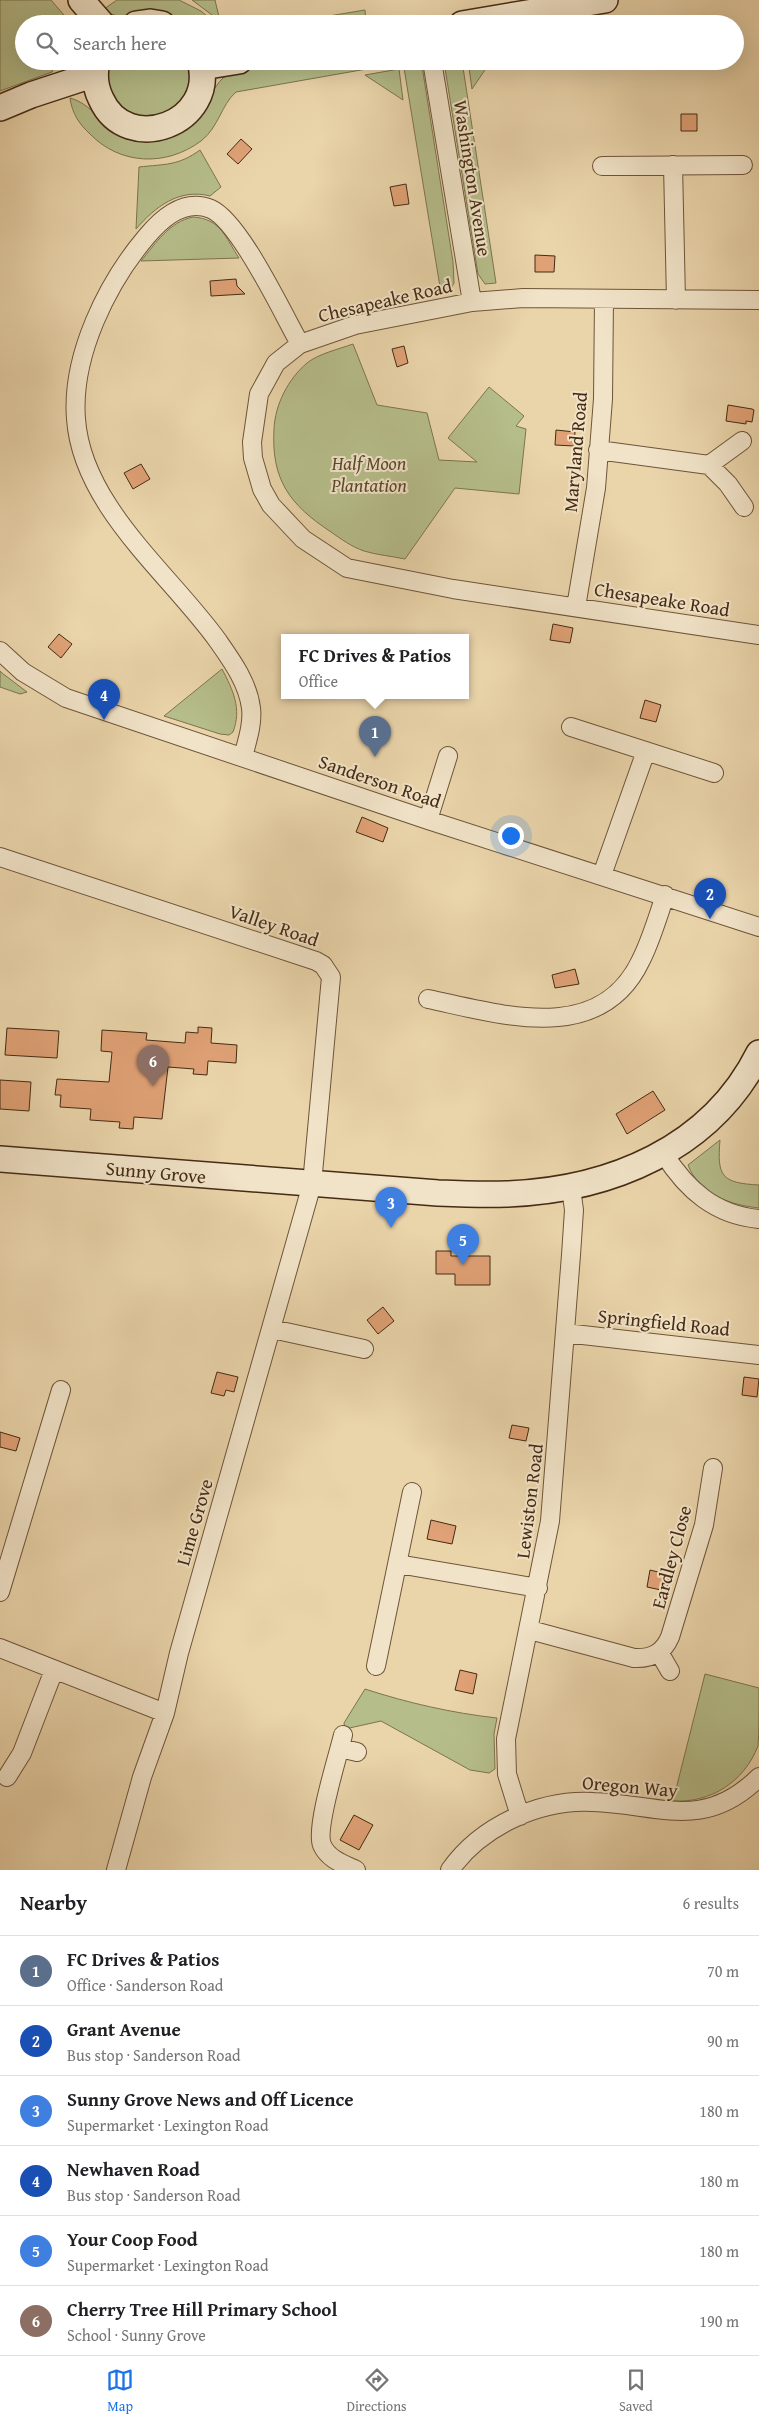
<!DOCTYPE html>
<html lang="en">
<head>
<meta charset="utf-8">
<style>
  body { margin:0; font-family:"Gentium Book Plus",serif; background:#f2f2f2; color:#202124 }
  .you { position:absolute; left:510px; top:835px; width:18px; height:18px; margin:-12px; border:4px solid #fff; border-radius:50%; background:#1a73e8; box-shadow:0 0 0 8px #1a73e833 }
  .badge { display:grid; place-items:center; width:32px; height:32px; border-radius:50%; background:#1a73e8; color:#fff; font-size:16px; font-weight:700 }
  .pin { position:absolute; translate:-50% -41px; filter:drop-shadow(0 1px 2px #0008) }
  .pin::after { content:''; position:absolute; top:26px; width:18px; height:15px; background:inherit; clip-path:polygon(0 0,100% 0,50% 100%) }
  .popup { position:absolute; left:281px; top:634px; width:188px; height:65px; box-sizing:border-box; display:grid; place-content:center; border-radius:0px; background:#fff; filter:drop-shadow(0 1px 4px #0005); font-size:16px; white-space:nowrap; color:#757577 }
  .popup b { font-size:19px; color:#202124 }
  .popup::after { content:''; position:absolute; left:50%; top:100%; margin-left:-10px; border:10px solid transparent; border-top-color:#fff }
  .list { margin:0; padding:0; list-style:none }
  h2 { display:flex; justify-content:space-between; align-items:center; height:65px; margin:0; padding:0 20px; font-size:21px }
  h2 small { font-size:16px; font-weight:400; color:#757577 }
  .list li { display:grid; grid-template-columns:32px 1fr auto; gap:15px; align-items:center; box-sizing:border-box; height:70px; padding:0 20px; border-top:1px solid #e0e0e0 }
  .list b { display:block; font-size:19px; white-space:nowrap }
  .list p { margin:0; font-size:16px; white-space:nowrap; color:#757577 }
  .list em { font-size:16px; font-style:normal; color:#757577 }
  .icon { flex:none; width:28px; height:28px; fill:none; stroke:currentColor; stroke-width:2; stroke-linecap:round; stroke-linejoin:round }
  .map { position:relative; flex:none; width:759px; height:1870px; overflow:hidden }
  .search { position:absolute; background:#fff; box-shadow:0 5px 20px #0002; left:15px; right:15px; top:15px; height:55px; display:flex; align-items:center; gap:12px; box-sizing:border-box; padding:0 18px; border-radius:28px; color:#757577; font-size:19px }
  .sheet { height:485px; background:#fff }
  nav { display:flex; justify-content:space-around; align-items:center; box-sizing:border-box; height:70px; border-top:1px solid #e0e0e0; background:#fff; font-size:14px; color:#757577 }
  nav a { display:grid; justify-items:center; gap:2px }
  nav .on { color:#1a73e8 }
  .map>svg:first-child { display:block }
  .green { fill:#b5bd8a; stroke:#7d744f }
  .building { fill:#dfa175; stroke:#452b14 }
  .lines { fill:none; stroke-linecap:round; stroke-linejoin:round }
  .street-casing { stroke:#6e553a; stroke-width:20 }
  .secondary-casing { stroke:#452b14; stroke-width:28 }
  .street { stroke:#f1e3c8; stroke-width:18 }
  .secondary { stroke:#f1e3c8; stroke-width:25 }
  .labels { text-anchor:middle; stroke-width:4; stroke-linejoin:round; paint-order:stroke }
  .street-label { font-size:19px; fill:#452b14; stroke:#f1e3c8 }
  .park-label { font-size:19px; font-style:italic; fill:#5b482c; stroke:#f1e3c8 }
</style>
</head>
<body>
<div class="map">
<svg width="759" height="1870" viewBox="0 0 759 1870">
  <rect width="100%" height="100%" fill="#ead4aa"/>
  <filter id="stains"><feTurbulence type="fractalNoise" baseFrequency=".004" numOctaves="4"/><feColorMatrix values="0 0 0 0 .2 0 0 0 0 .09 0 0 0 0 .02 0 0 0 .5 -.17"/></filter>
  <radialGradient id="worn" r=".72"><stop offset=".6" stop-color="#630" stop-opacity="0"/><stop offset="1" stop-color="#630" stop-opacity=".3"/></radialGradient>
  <path class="green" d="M0,0h51l18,21 -1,3h-44v37h32l-4,11 -52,19z
    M117,0h62l22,11 15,13h-30l-16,-9 -52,1 -8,-2 -6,-5z
    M192,0h23l4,17 -3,1z
    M365,10l1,14h-85z
    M109,61h79c6,20 -2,43 -21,54 -4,2 -13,1 -19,1 -33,2 -45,-26 -39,-55z
    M305,61h80l-7,6 -142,25c-15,13 -17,35 -35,49 -35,26 -81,24 -111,-7 -11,-10 -18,-21 -20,-36 26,7 36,36 62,42 40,9 59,-19 79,-47 4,-4 7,-11 12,-15 10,-9 66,-14 82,-17z
    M462,61l34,222 -11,1 -7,-10 -34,-212z
    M468,61h23l-19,28z
    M422,66l31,196 1,21 -5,9 -8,1 -37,-225z
    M399,69l4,31 -38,-25z
    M200,150l21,37 -11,9c-31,-8 -55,11 -74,33l3,-62c26,-3 39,-1 61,-17z
    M193,217c28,2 32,20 46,41l-98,3c15,-18 28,-39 52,-44z
    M353,344l24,61 50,8 12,47 38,2 -29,-24 41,-51 35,29 -8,10 10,3 -7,65 -64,-6 -50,71c-14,-3 -28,-4 -41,-8 -12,-4 -23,-12 -33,-19 -41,-27 -60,-52 -57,-103 1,-24 14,-50 33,-66 11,-9 32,-14 46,-19z
    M222,669c11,21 20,40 11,63l-4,3 -9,-1 -56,-18z
    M0,671l2,2 25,19 -7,2 -20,-7z
    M720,1140c-3,36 1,43 39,45v23c-29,-3 -60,-14 -71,-43z
    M705,1674l54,14c0,13 0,48 -1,58 -14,36 -47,57 -85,55z
    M365,1689c43,14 87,24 132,29l-3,16 1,35 -6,4 -19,-3 -89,-49 -36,8 -1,-6z"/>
  <path class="building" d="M681,114h16v17h-16z
    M241,139l11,10 -14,15 -11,-10z
    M406,184l3,20 -15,2 -4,-19z
    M535,255l20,1 -1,16h-19z
    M236,279l1,7 8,8 -34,2 -1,-15z
    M404,346l4,17 -11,4 -5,-18z
    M728,405l24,4 2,1 -2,12 -6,-1v3l-20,-3z
    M556,430l19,2 -1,14 -19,-1z
    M141,464l9,15 -17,10 -9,-16z
    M553,624l20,4 -3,15 -20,-3z
    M59,634l13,10 -11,14 -13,-11z
    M645,700l16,5 -5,17 -16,-4z
    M362,817l26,11 -5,14 -27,-10z
    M575,969l4,15 -24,4 -3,-13z
    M198,1027l14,1 -1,15 26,2 -1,18 -28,-2 -1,14 -14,-1 1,-5 -26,-2 -6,52 -28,-2 -1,12 -14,-1 1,-6 -30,-2 1,-11 -31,-2 1,-12h-6l2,-16 52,3 3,-30 -11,-1 1,-21 45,3 -1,7 39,3 1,-11 12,1z
    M7,1028l52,3 -2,27 -52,-3z
    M0,1080l31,2 -2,29 -29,-2z
    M653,1091l12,19 -38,24 -11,-20z
    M436,1251h15v5h39v29h-35v-11h-19z
    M383,1307l11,14 -16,13 -11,-14z
    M217,1372l21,5 -4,15 -8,-2 -2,6 -13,-3z
    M744,1377l15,2 -2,18 -15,-2z
    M512,1425l17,3 -3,13 -17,-3z
    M0,1432l20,6 -4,13 -16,-4z
    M431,1520l25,6 -4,18 -25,-5z
    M650,1570l20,5 -4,16 -19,-4z
    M460,1670l17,4 -4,20 -18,-4z
    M354,1815l19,10 -14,25 -19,-10z"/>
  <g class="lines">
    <defs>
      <path id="street" d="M432,61l40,241
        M673,165l3,135
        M602,166l141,-1
        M759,300l-236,-2 -51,4 -117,23 -55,19 -24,19 -17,31 -7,48 1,16 9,31 9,16 32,34 44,29 106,21 306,46
        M598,450l111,15 19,19 16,23
        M709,465l33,-24
        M576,607l20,-119 7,-89 1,-99
        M0,651l23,21 43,26 362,122 331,107
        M571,727l143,46
        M243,757c4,-16 10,-33 8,-49 -3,-25 -19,-47 -33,-67 -48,-67 -136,-135 -142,-222 -5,-63 31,-136 71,-183 15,-18 38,-38 64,-27 29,13 72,105 89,135
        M428,820l20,-64
        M0,857l316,104 7,4 8,12 -19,207 -133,469 -14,60 -23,64 -26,93
        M602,875l44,-124
        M428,999c72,15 172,48 213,-39 10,-20 17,-43 24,-65
        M664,1154c23,36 51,61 95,65
        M272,1329l92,20
        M565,1333l194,22
        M398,1564l140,24
        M0,1592l61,-202
        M530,1630l104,28c18,1 29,-5 36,-21l34,-112 9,-57
        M0,1648l165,65
        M659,1652l11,19
        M376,1666l36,-174
        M343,1735c-5,21 -28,93 -21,110 6,14 21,19 34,25
        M340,1748l17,4
        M7,1777l15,-24 32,-83
        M520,1816l-13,-42 -1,-35 44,-218 21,-266 3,-45 -3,-22
        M450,1870c31,-44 90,-71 143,-68 65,2 111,30 166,-25"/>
      <path id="secondary" d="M81,0l21,24
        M136,24l14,-2 12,2
        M462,24l143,-24
        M97,61c-3,13 -2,26 4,38 26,58 117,24 99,-38
        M202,67l37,-6
        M0,108l31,-13 64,-21
        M0,1159l438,34c23,1 46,2 69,1 103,-4 204,-45 252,-141"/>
    </defs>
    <use href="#street" class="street-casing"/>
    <use href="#secondary" class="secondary-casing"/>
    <use href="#street" class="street"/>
    <use href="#secondary" class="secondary"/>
  </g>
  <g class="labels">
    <g class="street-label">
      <text transform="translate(473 178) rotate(81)" y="7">Washington Avenue</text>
      <text transform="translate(385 300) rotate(-13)" y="7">Chesapeake Road</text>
      <text transform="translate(575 452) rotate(-85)" y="7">Maryland Road</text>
      <text transform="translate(662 599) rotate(9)" y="7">Chesapeake Road</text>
      <text transform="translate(380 781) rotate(19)" y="7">Sanderson Road</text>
      <text transform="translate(274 925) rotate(19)" y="7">Valley Road</text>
      <text transform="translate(156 1172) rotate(5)" y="7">Sunny Grove</text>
      <text transform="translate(664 1322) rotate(6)" y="7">Springfield Road</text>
      <text transform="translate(529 1501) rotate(-83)" y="7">Lewiston Road</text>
      <text transform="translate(194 1522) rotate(-74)" y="7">Lime Grove</text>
      <text transform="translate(671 1557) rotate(-75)" y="7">Eardley Close</text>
      <text transform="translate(630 1786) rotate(5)" y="7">Oregon Way</text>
    </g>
    <g class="park-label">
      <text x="369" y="470">Half Moon<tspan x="369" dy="22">Plantation</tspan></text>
    </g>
  </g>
  <rect width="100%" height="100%" filter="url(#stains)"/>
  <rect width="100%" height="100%" fill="url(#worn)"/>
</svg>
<div class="you"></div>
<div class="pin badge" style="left:375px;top:757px;background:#5c6f8a">1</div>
<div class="popup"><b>FC Drives &amp; Patios</b>Office</div>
<div class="pin badge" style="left:710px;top:919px;background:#1a4fb4">2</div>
<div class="pin badge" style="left:391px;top:1228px;background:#3f7fe0">3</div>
<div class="pin badge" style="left:104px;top:720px;background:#1a4fb4">4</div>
<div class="pin badge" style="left:463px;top:1265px;background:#3f7fe0">5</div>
<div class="pin badge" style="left:153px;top:1086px;background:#8d6e63">6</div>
<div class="search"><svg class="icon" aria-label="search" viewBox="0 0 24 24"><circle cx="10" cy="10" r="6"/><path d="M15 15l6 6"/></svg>Search here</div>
</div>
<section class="sheet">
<h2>Nearby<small>6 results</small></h2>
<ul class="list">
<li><span class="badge" style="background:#5c6f8a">1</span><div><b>FC Drives &amp; Patios</b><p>Office · Sanderson Road</p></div><em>70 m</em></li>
<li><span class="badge" style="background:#1a4fb4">2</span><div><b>Grant Avenue</b><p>Bus stop · Sanderson Road</p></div><em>90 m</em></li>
<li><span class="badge" style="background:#3f7fe0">3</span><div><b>Sunny Grove News and Off Licence</b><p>Supermarket · Lexington Road</p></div><em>180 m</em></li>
<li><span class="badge" style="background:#1a4fb4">4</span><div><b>Newhaven Road</b><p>Bus stop · Sanderson Road</p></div><em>180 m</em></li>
<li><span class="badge" style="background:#3f7fe0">5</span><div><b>Your Coop Food</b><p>Supermarket · Lexington Road</p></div><em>180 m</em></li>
<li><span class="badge" style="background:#8d6e63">6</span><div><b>Cherry Tree Hill Primary School</b><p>School · Sunny Grove</p></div><em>190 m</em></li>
</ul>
</section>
<nav>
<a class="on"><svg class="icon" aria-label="map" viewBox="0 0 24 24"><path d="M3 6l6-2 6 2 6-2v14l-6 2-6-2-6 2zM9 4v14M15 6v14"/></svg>Map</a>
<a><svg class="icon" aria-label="directions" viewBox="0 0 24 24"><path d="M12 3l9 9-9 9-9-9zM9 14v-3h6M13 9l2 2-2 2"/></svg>Directions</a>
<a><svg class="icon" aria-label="saved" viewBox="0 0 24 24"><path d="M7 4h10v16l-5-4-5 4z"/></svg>Saved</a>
</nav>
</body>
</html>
